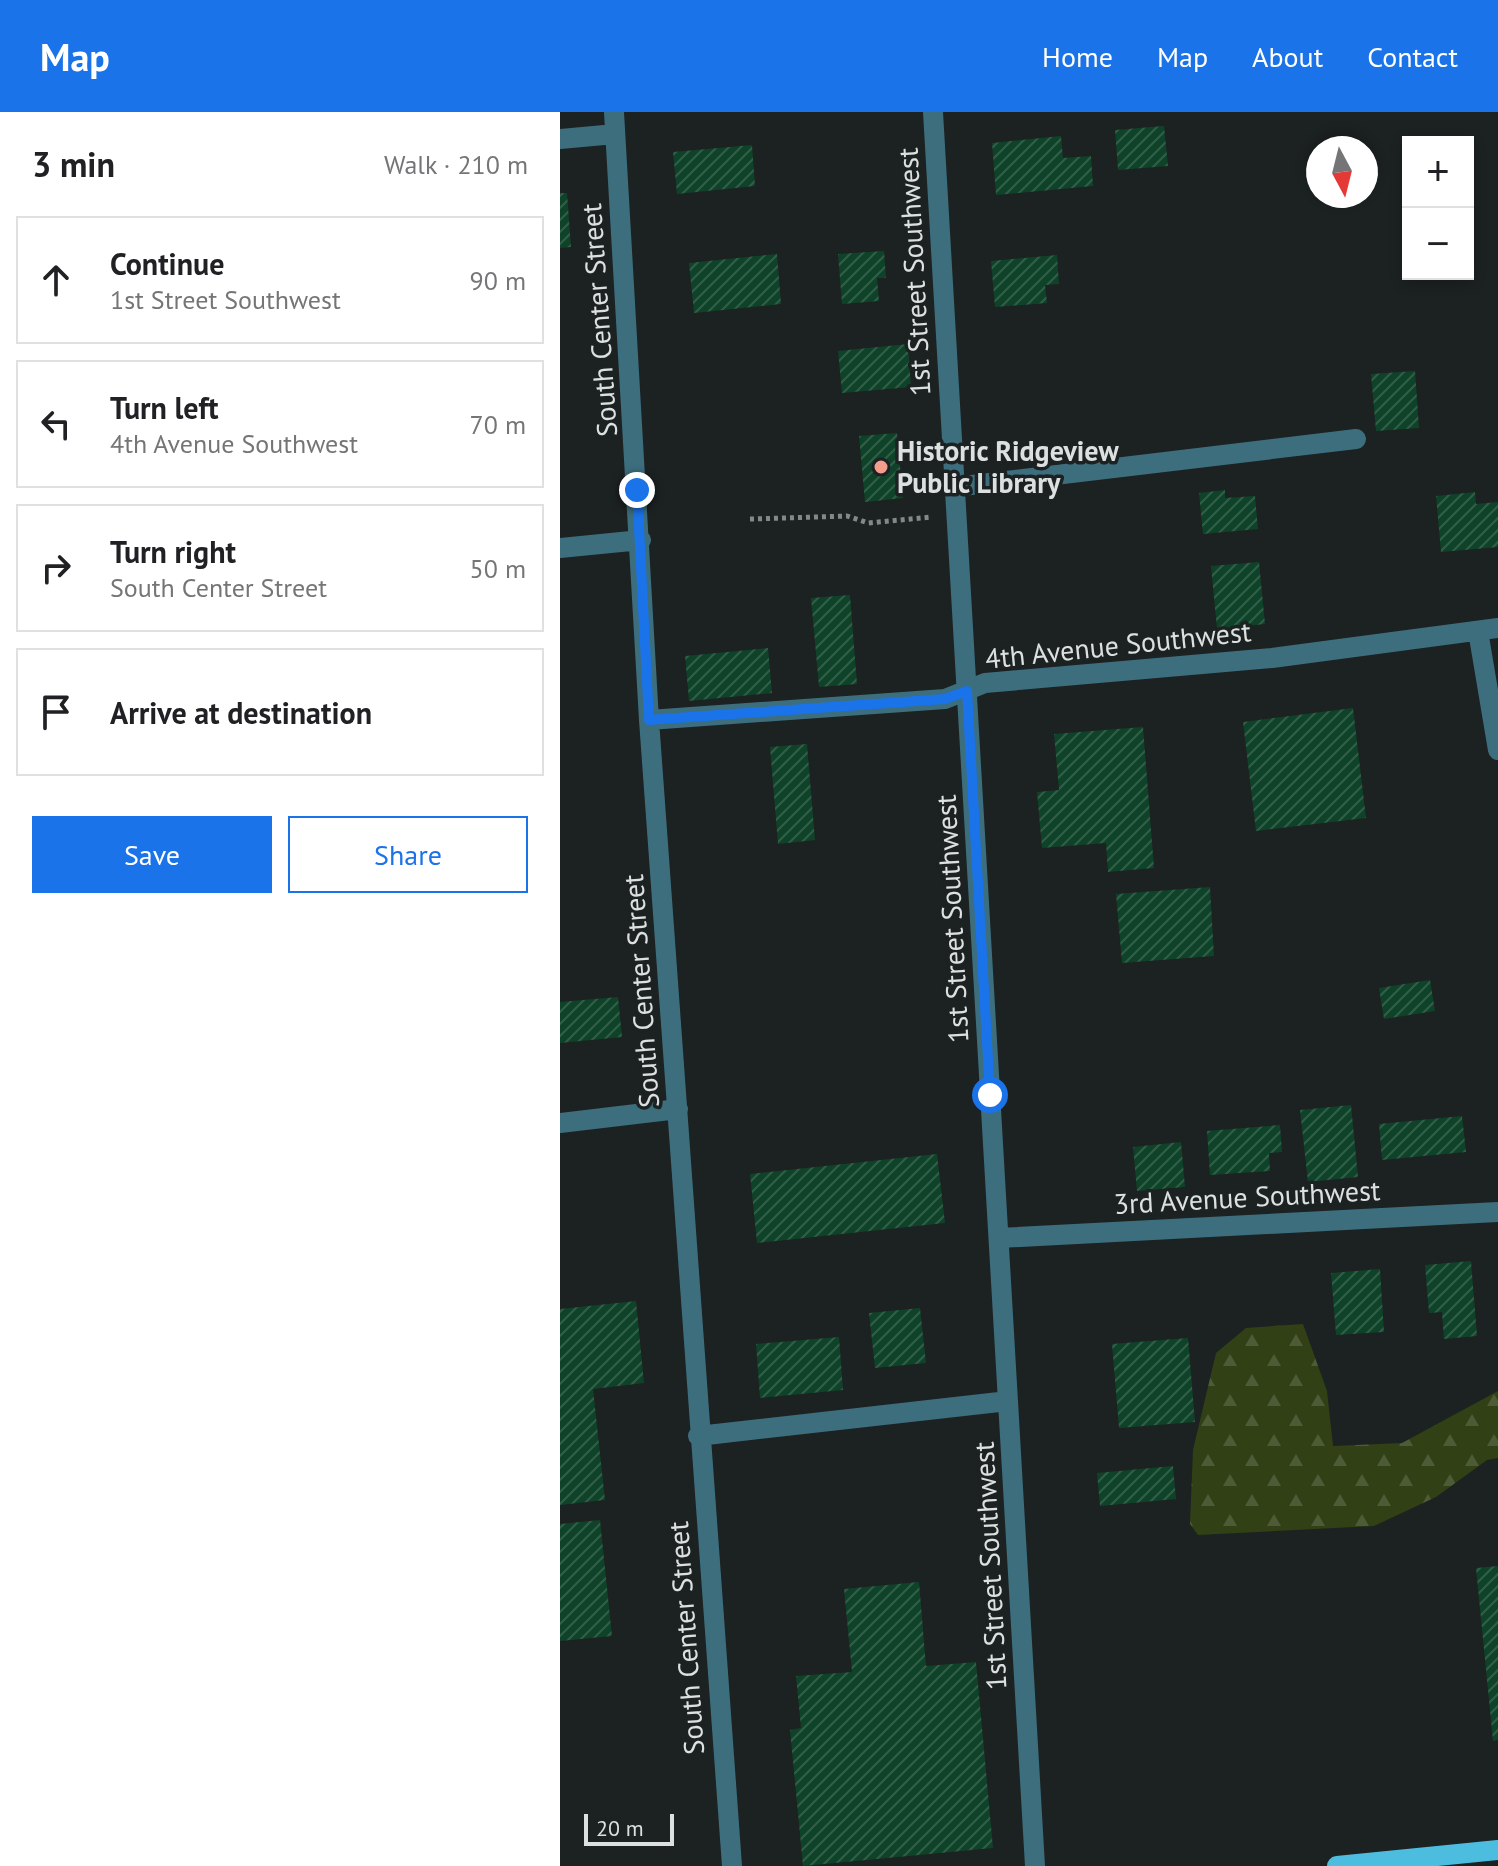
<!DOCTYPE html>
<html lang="en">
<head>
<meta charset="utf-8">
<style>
  body { margin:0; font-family:"PT Sans",sans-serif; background:#f6f6f6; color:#202124 }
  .controls { position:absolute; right:24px; top:24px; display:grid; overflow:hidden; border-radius:0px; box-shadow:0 4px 12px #0003 }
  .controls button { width:72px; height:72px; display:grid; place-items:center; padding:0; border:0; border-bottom:2px solid #e0e0e0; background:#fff; color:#202124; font:40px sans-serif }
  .compass { position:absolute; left:746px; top:24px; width:72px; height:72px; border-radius:50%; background:#fff; box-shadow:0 4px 12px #0003; rotate:173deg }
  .scale { position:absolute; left:24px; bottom:20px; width:90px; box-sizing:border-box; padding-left:8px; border:4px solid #dce0e0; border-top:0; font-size:22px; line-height:28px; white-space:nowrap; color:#dce0e0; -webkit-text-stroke:6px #1c2121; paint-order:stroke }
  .stop { position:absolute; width:24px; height:24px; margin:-18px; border:6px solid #1a73e8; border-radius:50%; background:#fff }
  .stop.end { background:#1a73e8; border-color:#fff; box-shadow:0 2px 8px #0008 }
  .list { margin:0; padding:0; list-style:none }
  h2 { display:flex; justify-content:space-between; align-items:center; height:104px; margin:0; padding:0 32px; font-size:34px }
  h2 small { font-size:26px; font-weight:400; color:#757577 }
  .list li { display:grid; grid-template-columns:52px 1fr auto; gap:24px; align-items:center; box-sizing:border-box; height:128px; margin:0 16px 16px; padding:0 16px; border:2px solid #e0e0e0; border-radius:0px }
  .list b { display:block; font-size:30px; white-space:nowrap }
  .list p { margin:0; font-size:26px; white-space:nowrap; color:#757577 }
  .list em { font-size:26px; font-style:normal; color:#757577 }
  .actions { display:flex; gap:16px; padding:24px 32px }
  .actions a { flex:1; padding:18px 0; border:2px solid #1a73e8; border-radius:0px; text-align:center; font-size:28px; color:#1a73e8 }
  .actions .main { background:#1a73e8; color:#fff }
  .icon { flex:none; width:44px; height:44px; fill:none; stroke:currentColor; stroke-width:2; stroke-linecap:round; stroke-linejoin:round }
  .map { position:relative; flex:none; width:938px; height:1754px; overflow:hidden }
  header { display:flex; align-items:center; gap:48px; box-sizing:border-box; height:112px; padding:0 40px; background:#1a73e8; color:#fff }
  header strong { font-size:38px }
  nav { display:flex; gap:44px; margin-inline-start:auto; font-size:28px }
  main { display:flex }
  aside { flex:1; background:#fff }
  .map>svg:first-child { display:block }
  .forest { fill:url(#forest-firs) }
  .building { fill:url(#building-hatch) }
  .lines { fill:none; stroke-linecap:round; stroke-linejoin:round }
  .path { stroke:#848888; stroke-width:5; stroke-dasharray:4 4; stroke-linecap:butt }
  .minor { stroke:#3d6e7e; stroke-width:20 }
  .major { stroke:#4dbddf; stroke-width:20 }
  .route { stroke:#1a73e8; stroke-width:10 }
  .poi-dot { fill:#f59d8d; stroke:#1c2121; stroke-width:3 }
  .labels { text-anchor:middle; stroke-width:7; stroke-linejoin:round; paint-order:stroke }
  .street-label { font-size:28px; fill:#dce0e0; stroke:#1c2121 }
  .poi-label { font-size:28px; font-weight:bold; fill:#dce0e0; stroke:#1c2121; text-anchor:start }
</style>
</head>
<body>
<header>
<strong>Map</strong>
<nav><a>Home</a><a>Map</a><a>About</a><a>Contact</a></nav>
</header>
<main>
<aside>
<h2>3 min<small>Walk · 210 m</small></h2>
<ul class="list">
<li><svg class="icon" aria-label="ahead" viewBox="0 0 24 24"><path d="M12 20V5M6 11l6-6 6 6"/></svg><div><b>Continue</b><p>1st Street Southwest</p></div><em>90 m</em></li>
<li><svg class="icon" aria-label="left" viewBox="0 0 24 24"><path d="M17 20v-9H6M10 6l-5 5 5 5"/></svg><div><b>Turn left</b><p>4th Avenue Southwest</p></div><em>70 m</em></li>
<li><svg class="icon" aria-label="right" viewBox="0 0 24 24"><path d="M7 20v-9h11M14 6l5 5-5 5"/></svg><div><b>Turn right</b><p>South Center Street</p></div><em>50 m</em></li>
<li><svg class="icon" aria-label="arrive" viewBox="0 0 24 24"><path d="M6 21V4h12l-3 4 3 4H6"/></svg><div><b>Arrive at destination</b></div></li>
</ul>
<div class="actions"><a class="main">Save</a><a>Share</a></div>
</aside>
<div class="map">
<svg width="938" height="1754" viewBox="0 0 938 1754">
  <defs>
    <pattern id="forest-firs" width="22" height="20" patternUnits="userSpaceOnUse" patternTransform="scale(2)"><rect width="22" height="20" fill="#314015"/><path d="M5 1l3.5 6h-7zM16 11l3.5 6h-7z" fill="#4e5b37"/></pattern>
    <pattern id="building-hatch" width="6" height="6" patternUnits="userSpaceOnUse" patternTransform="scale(2)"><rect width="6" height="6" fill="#0f4329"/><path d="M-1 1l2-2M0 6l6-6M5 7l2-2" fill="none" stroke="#315e48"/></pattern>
  </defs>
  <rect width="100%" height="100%" fill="#1c2121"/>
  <path class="forest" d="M743,1212l24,67 6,55 69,-3 96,-52v67l-11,2 -51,37 -62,29 -176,9 -8,-11 3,-74 23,-97 30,-25z"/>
  <path class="building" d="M604,14l4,40 -50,4 -3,-40z
    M501,24l2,22 28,-2 2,30 -97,9 -4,-52z
    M192,33l3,41 -78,8 -4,-42z
    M0,81h7l4,54 -11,1z
    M324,139l2,27h-9l2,23 -37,3 -4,-50z
    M217,142l4,50 -87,9 -5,-50z
    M497,143l2,29 -14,1 2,18 -52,4 -4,-46z
    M348,232l3,43 -69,6 -4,-42z
    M855,259l4,57 -43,3 -5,-57z
    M337,321l6,65 -38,4 -6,-66z
    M665,378v8l30,-2 3,33 -55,5 -4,-41z
    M915,380l1,12 22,-2v45l-57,5 -5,-56z
    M699,450l6,62 -48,5 -6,-63z
    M290,483l7,89 -38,3 -8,-89z
    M208,536l4,45 -83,8 -4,-45z
    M793,596l13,110 -110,13 -13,-109z
    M583,615l11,141 -46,4 -2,-29 -64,5 -5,-56 22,-2 -5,-56z
    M247,632l8,96 -37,4 -8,-97z
    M650,775l4,69 -92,7 -6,-69z
    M870,868l5,31 -51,8 -5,-31z
    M58,885l4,40 -62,6v-41z
    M791,993l7,72 -50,5 -8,-72z
    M902,1004l4,36 -84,8 -3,-36z
    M720,1013l2,27 -13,1 1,18 -60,4 -3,-44z
    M621,1030l4,45 -48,4 -4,-44z
    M377,1042l8,69 -188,20 -7,-69z
    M911,1149l6,75 -33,3 -2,-27 -13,1 -4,-48z
    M820,1157l4,63 -48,3 -5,-62z
    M76,1189l8,82 -51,6 12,111 -45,5v-196z
    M360,1196l6,55 -51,5 -6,-55z
    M279,1225l4,53 -83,8 -4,-54z
    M628,1226l7,84 -76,6 -7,-84z
    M613,1354l3,33 -76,7 -3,-33z
    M40,1408l12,116 -52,5v-117z
    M938,1454v174l-5,1 -17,-173z
    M359,1470l7,84 50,-4 17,186 -190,18 -13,-136 11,-2 -5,-52 56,-4 -8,-83z"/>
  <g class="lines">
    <path class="path" d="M190,407l97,-3 21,7 64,-6"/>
    <path class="minor" d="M54,0l35,608 83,1146
      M373,0l102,1754
      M0,27l55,-5
      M395,375l401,-48
      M0,436l81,-8
      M918,519l20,119
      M89,608l296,-21 40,-16 287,-25 226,-30
      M0,1011l118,-14
      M439,1126l499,-26
      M138,1324l310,-35"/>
    <path class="major" d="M777,1754l161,-16"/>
  </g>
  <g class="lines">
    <path class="route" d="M77,378l12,230 296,-21 22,-8 23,404"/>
  </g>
  <circle class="poi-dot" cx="321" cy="355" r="8"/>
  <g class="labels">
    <g class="street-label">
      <text transform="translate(354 160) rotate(-93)" y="10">1st Street Southwest</text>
      <text transform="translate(39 208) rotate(-94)" y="10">South Center Street</text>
      <text transform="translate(558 533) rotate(-6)" y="10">4th Avenue Southwest</text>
      <text transform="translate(392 807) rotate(-93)" y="10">1st Street Southwest</text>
      <text transform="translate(81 879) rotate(-94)" y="10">South Center Street</text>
      <text transform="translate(687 1085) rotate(-3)" y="10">3rd Avenue Southwest</text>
      <text transform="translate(430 1454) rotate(-93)" y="10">1st Street Southwest</text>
      <text transform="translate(126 1526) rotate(-94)" y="10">South Center Street</text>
    </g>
    <g class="poi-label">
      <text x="337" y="349">Historic Ridgeview<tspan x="337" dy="32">Public Library</tspan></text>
    </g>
  </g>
</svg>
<div class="controls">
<button>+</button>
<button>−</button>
</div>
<svg class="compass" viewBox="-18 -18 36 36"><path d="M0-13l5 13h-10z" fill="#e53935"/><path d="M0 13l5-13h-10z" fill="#757577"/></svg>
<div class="scale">20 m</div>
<div class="stop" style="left:430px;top:983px"></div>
<div class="stop end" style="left:77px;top:378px"></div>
</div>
</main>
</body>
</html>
